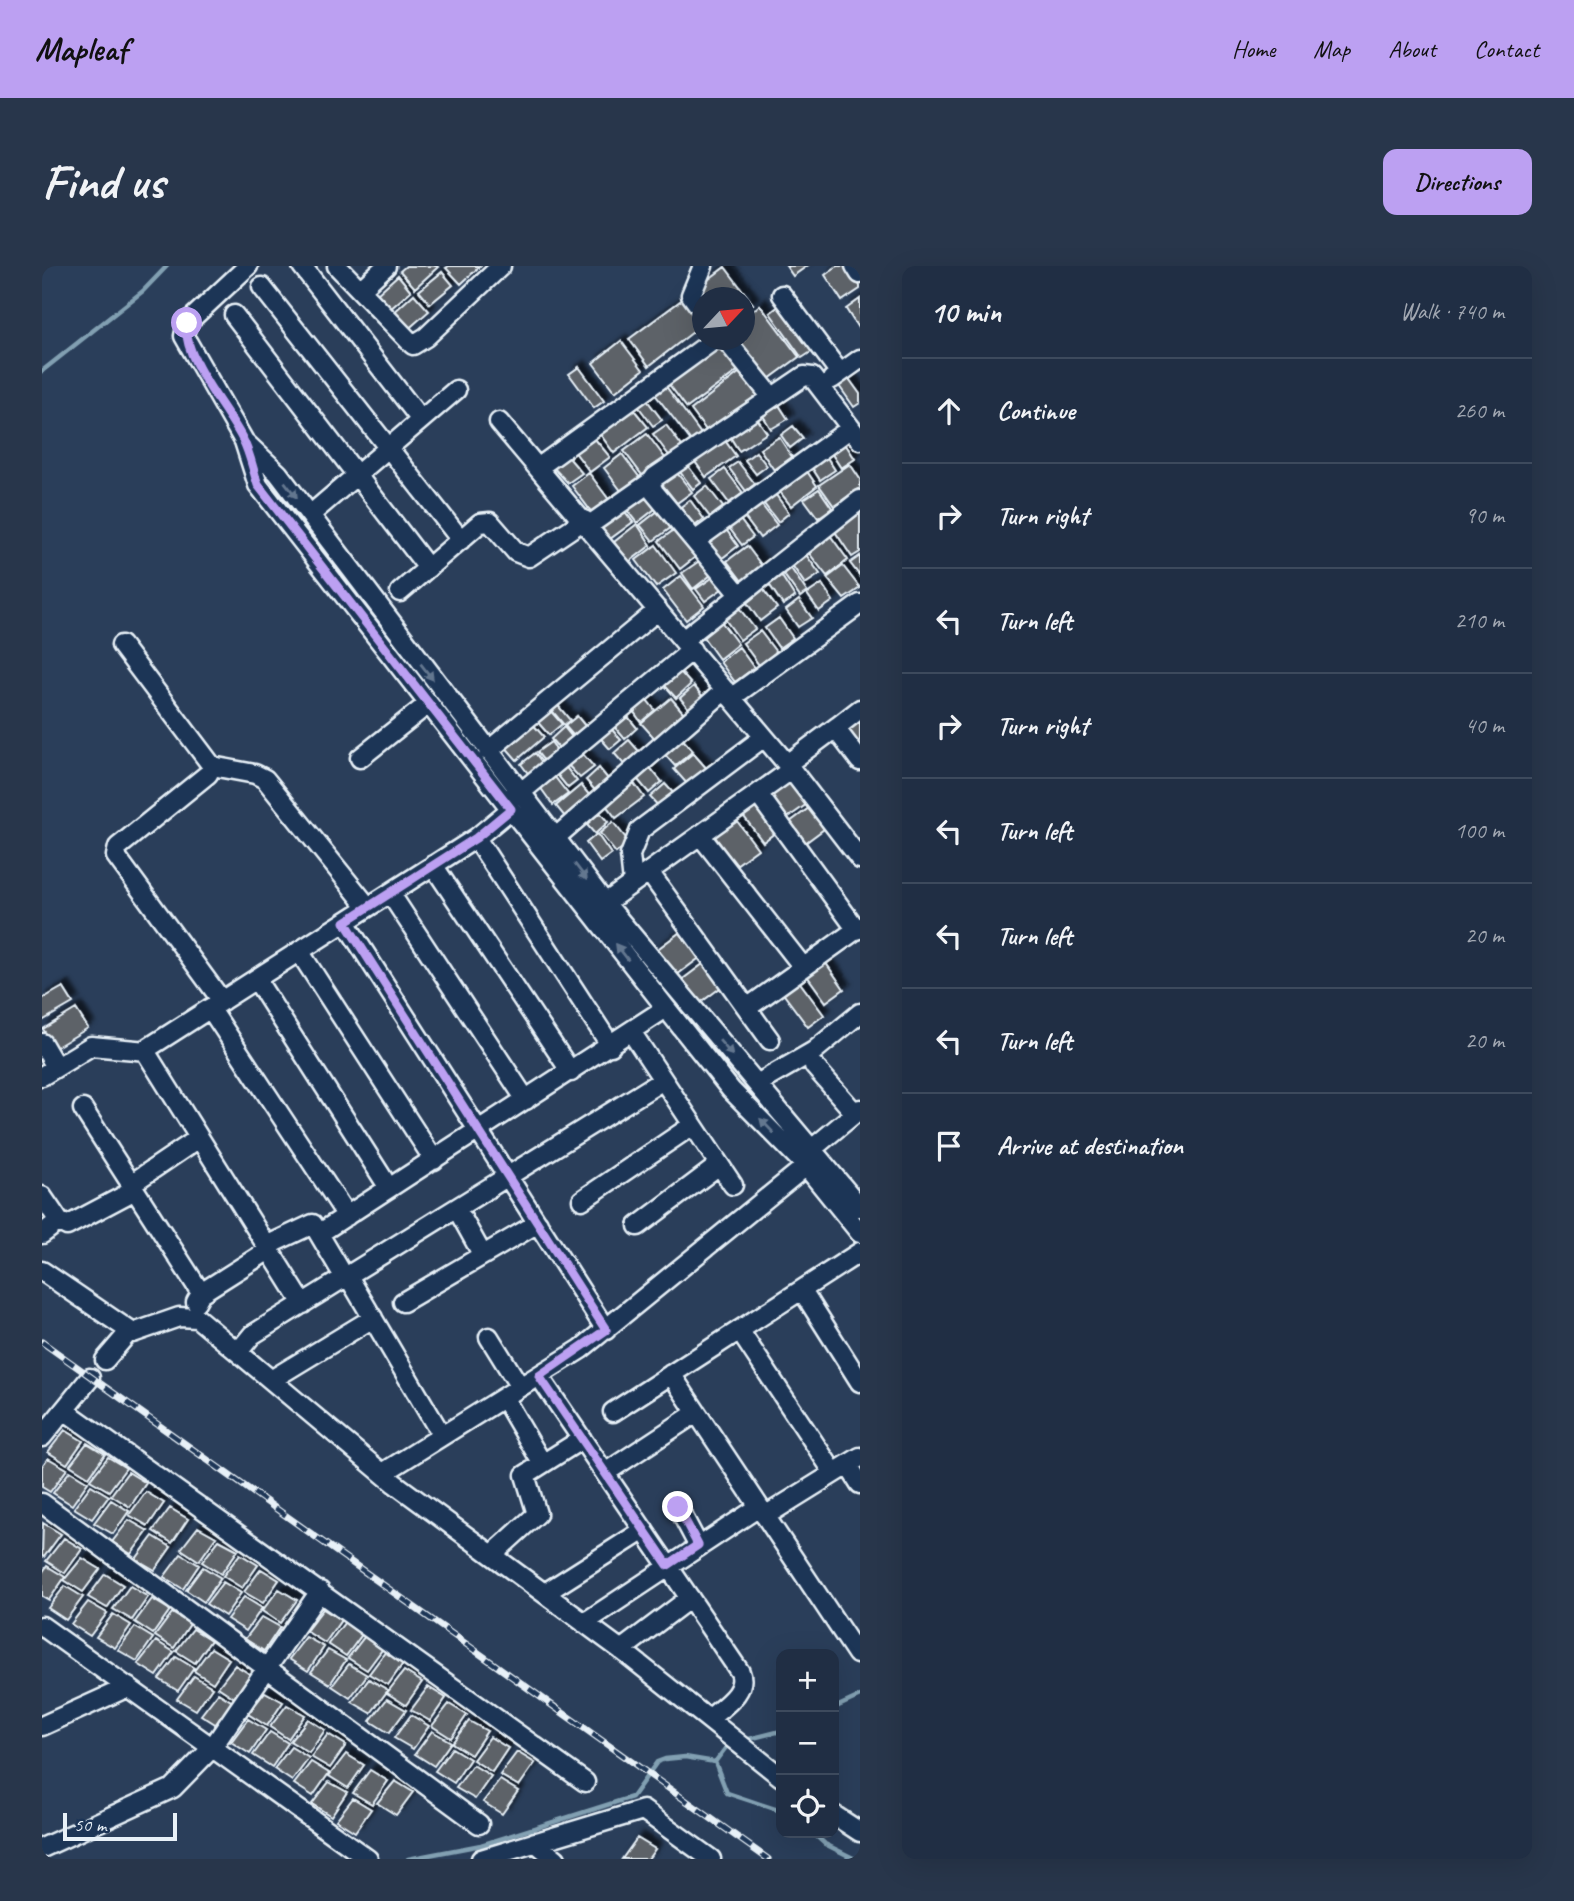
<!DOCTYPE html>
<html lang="en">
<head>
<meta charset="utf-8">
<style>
  body { margin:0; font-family:Caveat,sans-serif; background:#28364b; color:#f1f3f6 }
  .controls { position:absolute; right:21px; bottom:21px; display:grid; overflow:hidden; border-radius:14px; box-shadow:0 7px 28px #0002 }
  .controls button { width:63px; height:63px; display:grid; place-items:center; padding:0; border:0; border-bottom:2px solid #3d4a5d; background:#202e44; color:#f1f3f6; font:35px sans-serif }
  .compass { position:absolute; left:650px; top:21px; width:63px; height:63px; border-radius:50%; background:#202e44; box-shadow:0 7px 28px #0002; rotate:64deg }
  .scale { position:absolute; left:21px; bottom:18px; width:114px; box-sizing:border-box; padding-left:7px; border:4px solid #e8f1f8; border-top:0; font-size:19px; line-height:24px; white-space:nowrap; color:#e8f1f8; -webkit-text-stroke:5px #1d3557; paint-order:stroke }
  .stop { position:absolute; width:21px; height:21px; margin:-16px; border:5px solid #bca0f2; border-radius:50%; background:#fff }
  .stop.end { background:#bca0f2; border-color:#fff; box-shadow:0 2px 7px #0008 }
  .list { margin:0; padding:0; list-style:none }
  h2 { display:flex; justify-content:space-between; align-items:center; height:91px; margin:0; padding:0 28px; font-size:30px }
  h2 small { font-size:23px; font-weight:400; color:#a2a8b2 }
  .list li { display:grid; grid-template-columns:46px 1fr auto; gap:21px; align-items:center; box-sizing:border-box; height:105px; padding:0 28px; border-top:2px solid #3d4a5d }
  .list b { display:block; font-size:26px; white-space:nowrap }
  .list em { font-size:23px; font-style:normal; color:#a2a8b2 }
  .icon { flex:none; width:38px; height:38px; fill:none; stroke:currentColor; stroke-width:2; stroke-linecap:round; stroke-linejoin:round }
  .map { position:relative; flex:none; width:818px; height:1593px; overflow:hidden; border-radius:14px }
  header { display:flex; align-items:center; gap:42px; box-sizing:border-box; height:98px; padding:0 35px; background:#bca0f2; color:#111 }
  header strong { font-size:33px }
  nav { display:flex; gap:38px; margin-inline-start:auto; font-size:24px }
  .intro { display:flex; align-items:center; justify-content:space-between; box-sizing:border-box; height:168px; padding:0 42px }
  h1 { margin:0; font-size:49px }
  .button { padding:18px 32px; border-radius:14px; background:#bca0f2; color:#111; font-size:24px; font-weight:700 }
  main { display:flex; gap:42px; padding:0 42px }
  aside { flex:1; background:#202e44; border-radius:14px; box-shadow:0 7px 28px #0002 }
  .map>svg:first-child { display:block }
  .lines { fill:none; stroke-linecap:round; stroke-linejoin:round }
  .stream { stroke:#82a0b2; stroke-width:4.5 }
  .building { fill:#5d6268; stroke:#e8f1f8; stroke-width:2; filter:url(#shadow) }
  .minor-casing { stroke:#e8f1f8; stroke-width:23 }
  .minor { stroke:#1d3557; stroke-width:18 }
  .rail-casing { stroke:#e8f1f8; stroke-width:7 }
  .rail { stroke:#1d3557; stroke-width:4.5; stroke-dasharray:13; stroke-linecap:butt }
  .oneway { fill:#64778f }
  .route { stroke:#bca0f2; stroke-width:9 }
</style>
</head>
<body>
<header>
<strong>Mapleaf</strong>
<nav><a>Home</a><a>Map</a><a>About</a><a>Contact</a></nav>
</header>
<div class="intro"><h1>Find us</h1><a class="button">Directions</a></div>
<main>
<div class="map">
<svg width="818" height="1593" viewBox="0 0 818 1593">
  <defs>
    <filter id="shadow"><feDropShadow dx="6" dy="-6" stdDeviation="2" flood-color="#0009"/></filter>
  </defs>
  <rect width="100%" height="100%" fill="#2a3e5a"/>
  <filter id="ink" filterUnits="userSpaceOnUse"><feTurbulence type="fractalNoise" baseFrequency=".0143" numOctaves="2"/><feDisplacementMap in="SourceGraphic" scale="14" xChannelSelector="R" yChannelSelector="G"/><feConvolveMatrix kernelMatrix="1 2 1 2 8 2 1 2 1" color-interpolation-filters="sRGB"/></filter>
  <g filter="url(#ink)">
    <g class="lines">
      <path class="stream" d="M0,105l101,-80 24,-25
        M792,1442l26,-12
        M703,1474l36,-9
        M673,1496l12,-16 6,-2
        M771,1567l12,11 30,15
        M366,1593l73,-14 151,-48 25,-35 8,-3 20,-2 30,5 12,31 54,18"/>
    </g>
    <path class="building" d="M364,0h31l1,1 -23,21 -15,-17z
      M407,0h31l-19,18 -15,-16z
      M744,0h21l-14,10z
      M795,0h9l14,20v3l-18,12 -17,-26z
      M683,1l28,37 -9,6v-12h-41l-7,-9z
      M400,6l11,13 -23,19 -11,-13z
      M356,9l13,16 -22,19 -13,-15z
      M372,28l15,17 -23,20 -15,-16z
      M641,33l19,26 -53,41 -20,-27z
      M818,33v32l-14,-22z
      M742,36l33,46 -15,10 -32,-45z
      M718,39l39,52 -37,27 -33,-44h15v-22z
      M675,74l23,29 -53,39 -22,-29z
      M579,75l22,29 -28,22 -22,-29z
      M537,101l25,34 -10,7 -25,-34z
      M702,103l18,25 -53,40 -18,-24z
      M805,110l13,18v9l-6,4 -17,-24z
      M620,115l39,53 -10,7 -40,-52z
      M601,129l19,25 -9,6 -18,-24z
      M733,133l13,20 -17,10 -12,-20z
      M588,139l18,22 -34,26 -17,-23z
      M712,148l13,19 -28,18 -12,-19z
      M624,159l21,28 -13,9 -21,-28z
      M751,160l10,12 -13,10 -9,-13z
      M548,167l20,24 -20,15 -19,-25z
      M605,168l21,28 -23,17 -21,-28z
      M679,169l15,21 -30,21 -15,-21z
      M737,171l13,20 -18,13 -14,-21z
      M802,176l11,17 -14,9 -11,-17z
      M522,186l18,21 -14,10 -19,-20z
      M714,186l11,14 -11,8 -11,-14z
      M782,187l11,17 -15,10 -11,-17z
      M580,188l21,28 -18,14 -21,-28z
      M643,196l16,21 -8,6 -16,-21z
      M696,196l17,22 -9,7 -17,-23z
      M808,198l10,15v9l-26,18 -15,-21z
      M762,201l13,19 -26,20 -14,-18z
      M631,202l19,24 -15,11 -19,-24z
      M683,203l18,24 -14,10 -18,-24z
      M547,207l21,28 -17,13 -21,-28z
      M665,220l16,21 -13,10 -16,-21z
      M604,222l14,17 -23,18 -14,-18z
      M777,223l13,19 -14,10 -14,-19z
      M731,225l16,22 -11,9 -17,-22z
      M715,233l20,26 -17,13 -20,-27z
      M648,234l14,19 -12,9 -14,-19z
      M576,237l15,19 -23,17 -15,-19z
      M621,241l13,17 -23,17 -13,-16z
      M818,244v42l-8,5 -20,-30z
      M696,251l15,20 -11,8 -15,-20z
      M595,258l14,21 -22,17 -15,-20z
      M680,258l16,22 -17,13 -16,-22z
      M636,261l21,27 -19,15 -21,-28z
      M785,265l21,29 -21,16 -22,-28z
      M614,279l20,28 -20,14 -20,-27z
      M705,280l18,24 -20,15 -18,-24z
      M762,286l16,22 -15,10 -15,-22z
      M818,290v20l-10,-13z
      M663,291l11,14 -23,18 -11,-16z
      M801,300l17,22 -16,11 -17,-21z
      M748,301l17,25 -7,5 -18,-25z
      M737,306l16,25 -12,8 -16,-24z
      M676,308l8,12 -21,15 -9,-12z
      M639,310l23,30 -18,14 -23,-30z
      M780,318l11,17 -14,10 -12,-17z
      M720,322l15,20 -17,13 -15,-21z
      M757,334l13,18 -14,9 -12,-17z
      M694,338l19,25 -15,11 -18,-25z
      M737,352l14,20 -14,10 -14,-20z
      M678,354l18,24 -19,15 -18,-25z
      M718,365l16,21 -17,13 -16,-22z
      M697,381l15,21 -19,14 -15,-20z
      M633,400l16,18 -15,14 -17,-19z
      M652,420l13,16 -14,12 -13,-16z
      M601,429l12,15 -14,12 -12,-17z
      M629,432l16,19 -29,25 -17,-19z
      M513,436l15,18 -6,5 -15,-18z
      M506,442l14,16 -13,11 -14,-16z
      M582,446l13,16 -12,11 -14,-16z
      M535,450l13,16 -11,10 -14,-16z
      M818,450v30l-15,-19z
      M488,455l14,16 -27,23 -14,-16z
      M565,458l14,16 -11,9 -14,-16z
      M522,461l13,16 -13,11 -13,-15z
      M635,467l16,18 -18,15 -16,-18z
      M587,474l15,17 -15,13 -15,-17z
      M509,476l10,14 -13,10 -11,-14z
      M538,485l14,16 -14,11 -14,-15z
      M493,487l12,16 -14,11 -12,-16z
      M651,487l15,17 -19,16 -15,-17z
      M605,498l15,18 -13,11 -15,-18z
      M522,499l13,16 -9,7 -13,-16z
      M557,502l14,17 -13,11 -14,-16z
      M512,510l14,18 -15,11 -13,-18z
      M588,512l14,19 -28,21 -14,-18z
      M746,512l19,26 -24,17 -19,-25z
      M623,518l12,13 -15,13 -12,-13z
      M539,519l14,17 -25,21 -14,-17z
      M717,535l21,28 -17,13 -21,-28z
      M552,540l14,16 -13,12 -14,-16z
      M767,542l15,21 -23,17 -15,-21z
      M692,551l24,32 -22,16 -23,-31z
      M571,556l16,20 -13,11 -16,-20z
      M555,568l14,20 -11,8 -14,-19z
      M641,664l19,26 -28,21 -19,-26z
      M781,693l21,30 -18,13 -21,-29z
      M665,695l17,24 -28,21 -17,-24z
      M756,714l26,35 -16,12 -26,-35z
      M21,721l10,16 -31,18v-22z
      M34,743l12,19 -33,20 -12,-19z
      M23,1164l18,11 -16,23 -19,-12z
      M45,1177l18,11 -16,23 -19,-12z
      M66,1191l18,11 -17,23 -19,-11z
      M6,1192l19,11 -17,23 -8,-5v-21z
      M28,1205l18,11 -16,23 -19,-12z
      M86,1206l18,11 -16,24 -19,-12z
      M49,1219l18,11 -17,23 -18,-11z
      M104,1226l18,11 -16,23 -19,-11z
      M69,1234l18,11 -16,23 -19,-11z
      M128,1242l18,11 -16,24 -19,-12z
      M87,1254l19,11 -17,23 -19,-12z
      M1,1257l18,11 -17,23 -2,-1z
      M156,1261l18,10 -17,24 -18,-12z
      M111,1270l18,11 -16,23 -19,-11z
      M22,1272l18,11 -17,24 -19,-12z
      M177,1274l19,10 -17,24 -19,-12z
      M139,1288l18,11 -16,24 -19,-12z
      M198,1288l18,11 -16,23 -19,-12z
      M40,1292l18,11 -17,23 -19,-12z
      M5,1300l18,11 -16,23 -7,-4v-23z
      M161,1301l18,11 -17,24 -18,-12z
      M219,1303l18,11 -16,23 -19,-11z
      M63,1308l18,11 -16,23 -19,-11z
      M181,1316l18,11 -16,23 -19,-12z
      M23,1320l18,11 -17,23 -18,-12z
      M88,1320l18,11 -16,23 -19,-11z
      M237,1323l18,11 -17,23 -18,-12z
      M202,1331l18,11 -16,23 -19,-12z
      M110,1333l18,11 -17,24 -18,-12z
      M46,1336l19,11 -17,23 -19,-12z
      M281,1343l18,11 -16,23 -19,-12z
      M130,1347l18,11 -16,24 -19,-12z
      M71,1348l18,11 -16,23 -19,-11z
      M220,1351l18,10 -16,24 -19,-12z
      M303,1356l18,11 -17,23 -18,-12z
      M93,1361l18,11 -16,23 -19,-11z
      M151,1363l18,11 -16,23 -19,-12z
      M323,1370l19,11 -17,23 -19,-12z
      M264,1371l18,10 -16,24 -19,-12z
      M114,1375l18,11 -17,24 -19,-12z
      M169,1382l18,11 -16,24 -19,-12z
      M286,1384l18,10 -16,24 -19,-12z
      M344,1385l18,11 -16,23 -19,-11z
      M134,1391l18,11 -16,23 -19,-12z
      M307,1398l18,11 -17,23 -18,-12z
      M193,1399l18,11 -17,23 -18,-12z
      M362,1405l18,11 -16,23 -19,-12z
      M152,1410l18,11 -16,23 -19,-11z
      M327,1413l19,11 -17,23 -19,-11z
      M386,1421l18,11 -16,23 -19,-11z
      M223,1426l18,10 -16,24 -19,-12z
      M176,1427l18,11 -16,23 -19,-12z
      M345,1433l19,11 -17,23 -19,-12z
      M407,1438l18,11 -16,23 -19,-12z
      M245,1439l18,10 -17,24 -18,-12z
      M369,1449l18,11 -16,23 -19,-11z
      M206,1453l18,11 -16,24 -19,-12z
      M266,1453l17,11 -16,23 -19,-12z
      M427,1455l18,10 -16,24 -19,-12z
      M390,1465l19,11 -17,24 -19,-12z
      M228,1466l18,11 -16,24 -19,-12z
      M286,1468l18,11 -16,23 -19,-11z
      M448,1471l18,11 -16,24 -19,-12z
      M249,1481l18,11 -17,23 -18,-12z
      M410,1482l18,11 -16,24 -19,-12z
      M475,1486l18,11 -16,23 -19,-11z
      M304,1488l18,11 -16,23 -19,-12z
      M269,1496l18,11 -16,23 -19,-12z
      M431,1499l18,11 -16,23 -19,-11z
      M328,1504l18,11 -16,23 -19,-11z
      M458,1514l18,11 -16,23 -19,-12z
      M353,1515l18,11 -17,23 -19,-12z
      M287,1516l18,10 -16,24 -19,-12z
      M311,1532l18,11 -16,23 -19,-12z
      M595,1572l18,11 -7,10h-26z"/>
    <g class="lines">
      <defs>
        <path id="minor" d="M206,0l-61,57 -3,13 60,105 14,44 408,523 65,82 75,76 54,67
          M260,0l119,154
          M295,0l76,79 13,-8 75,-71
          M813,0l5,8
          M220,21l199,253
          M318,24l26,-24
          M740,29l58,78
          M660,44l-11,-15 12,-29
          M192,49l194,253
          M684,74l45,56
          M790,113l28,-20
          M457,156l288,342 73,95
          M202,175l34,32 327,430 255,304
          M497,201l175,-127
          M268,249l146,-125
          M546,260l64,-45
          M653,275l156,-113
          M358,326l80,-69 10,-1 26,30 13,5 55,-37
          M696,327l-84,-101 -4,-8 5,-7 149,-101 8,1 48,63
          M641,374l177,-140
          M79,379l91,121 -4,8 -90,73 -2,9 106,145
          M689,432l129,-94
          M818,443l-22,17v6l22,29
          M446,485l170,-141
          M318,492l68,-54
          M745,498l51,-38
          M170,500l43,8 10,5 103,128
          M716,528l99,136
          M468,530l10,-3 172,-143
          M658,569l103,132
          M434,572l135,208
          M513,572l170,-148
          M391,599l138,207
          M607,606l121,168
          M591,617l-3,-28 10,-25 124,-93
          M348,627l136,207
          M563,637l186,-133
          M303,656l261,408
          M257,685l135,209
          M214,713l133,209
          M168,742l137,208
          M705,742l113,-81
          M590,767l101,152
          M0,777l14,24
          M772,800l41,47
          M0,810l49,-30 56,5
          M715,818l57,-33 46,-38
          M41,843l118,184
          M764,888l54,-45
          M89,918l68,-46
          M0,930l17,25 8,5 68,-36
          M540,934l111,-75
          M415,943l25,45
          M596,960l81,-61
          M278,967l346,-225
          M0,968l17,-13
          M224,980l47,-22 32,54
          M0,1005l91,62 46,-16 18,1 197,165 230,169 157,125
          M306,1010l94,160
          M760,1024l58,92
          M154,1036l5,-9 68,-43
          M361,1036l135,-79
          M261,1038l-156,-250 1,-6 328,-210 35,-29
          M697,1064l95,143
          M447,1071l31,50
          M196,1086l14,-17 411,-255
          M63,1094l24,-28
          M629,1108l186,280
          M497,1110l201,296c8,20 -18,35 -31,47
          M229,1114l102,-62
          M462,1132l38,65
          M22,1144l521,372
          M571,1146l247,-160
          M0,1171l48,-59
          M806,1199l12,19
          M341,1207l198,-124 225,-183
          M563,1207l91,-60
          M0,1237l437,321
          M636,1241l20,38
          M723,1250l95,-59
          M450,1289l45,-41 -12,-39 57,-36
          M503,1327l99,-63
          M542,1357l175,-116
          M0,1360l326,233
          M579,1384l69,-52
          M0,1460l86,-39
          M792,1549l26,17
          M493,1576l21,17
          M0,1582l131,-60 39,-40 108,-157
          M439,1593l162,-49 68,49"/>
      </defs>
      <use href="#minor" class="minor-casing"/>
      <use href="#minor" class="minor"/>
      <defs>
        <path id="rail" d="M0,1076l726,517"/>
      </defs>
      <use href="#rail" class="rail-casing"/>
      <use href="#rail" class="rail"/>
    </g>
    <defs><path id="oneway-solid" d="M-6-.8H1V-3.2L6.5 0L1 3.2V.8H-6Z" transform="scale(1.75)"/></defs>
    <g class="oneway">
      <use href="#oneway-solid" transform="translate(249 224) rotate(52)"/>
      <use href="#oneway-solid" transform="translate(385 406) rotate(52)"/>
      <use href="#oneway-solid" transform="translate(539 606) rotate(52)"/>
      <use href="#oneway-solid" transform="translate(580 686) rotate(-128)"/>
      <use href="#oneway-solid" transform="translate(684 782) rotate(49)"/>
      <use href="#oneway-solid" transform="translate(725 860) rotate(-134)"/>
    </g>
  </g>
  <g class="lines" filter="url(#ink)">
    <path class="route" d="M145,57c-6,34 40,85 55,115 8,14 11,32 16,47l253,324 -35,29 -131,84 261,408 -67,46 129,189 30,-20 -20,-38"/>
  </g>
</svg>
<div class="controls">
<button>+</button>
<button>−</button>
<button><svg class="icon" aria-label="locate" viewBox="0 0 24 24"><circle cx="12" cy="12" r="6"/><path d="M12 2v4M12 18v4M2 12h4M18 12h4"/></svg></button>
</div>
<svg class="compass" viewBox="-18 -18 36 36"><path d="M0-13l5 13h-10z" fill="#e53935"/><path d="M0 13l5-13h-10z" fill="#a2a8b2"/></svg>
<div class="scale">50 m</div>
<div class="stop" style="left:145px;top:57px"></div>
<div class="stop end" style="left:636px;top:1241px"></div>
</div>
<aside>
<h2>10 min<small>Walk · 740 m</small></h2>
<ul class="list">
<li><svg class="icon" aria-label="ahead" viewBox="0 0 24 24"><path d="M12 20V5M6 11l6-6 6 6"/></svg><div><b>Continue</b></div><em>260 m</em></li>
<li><svg class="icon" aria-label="right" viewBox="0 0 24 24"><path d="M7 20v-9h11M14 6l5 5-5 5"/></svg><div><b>Turn right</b></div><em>90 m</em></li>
<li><svg class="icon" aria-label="left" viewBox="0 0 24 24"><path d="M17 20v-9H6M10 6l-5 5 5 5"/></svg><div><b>Turn left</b></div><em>210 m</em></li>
<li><svg class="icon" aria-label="right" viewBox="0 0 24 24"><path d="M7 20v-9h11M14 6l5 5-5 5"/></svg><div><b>Turn right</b></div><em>40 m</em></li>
<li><svg class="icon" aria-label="left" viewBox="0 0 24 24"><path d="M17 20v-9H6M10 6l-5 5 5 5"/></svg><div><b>Turn left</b></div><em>100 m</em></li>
<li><svg class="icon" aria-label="left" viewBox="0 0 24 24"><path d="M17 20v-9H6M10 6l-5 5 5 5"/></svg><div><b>Turn left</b></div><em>20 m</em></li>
<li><svg class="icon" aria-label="left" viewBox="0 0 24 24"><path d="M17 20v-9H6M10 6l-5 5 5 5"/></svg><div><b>Turn left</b></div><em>20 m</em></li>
<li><svg class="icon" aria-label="arrive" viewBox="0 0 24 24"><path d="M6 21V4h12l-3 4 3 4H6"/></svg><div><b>Arrive at destination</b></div></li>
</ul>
</aside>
</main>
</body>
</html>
